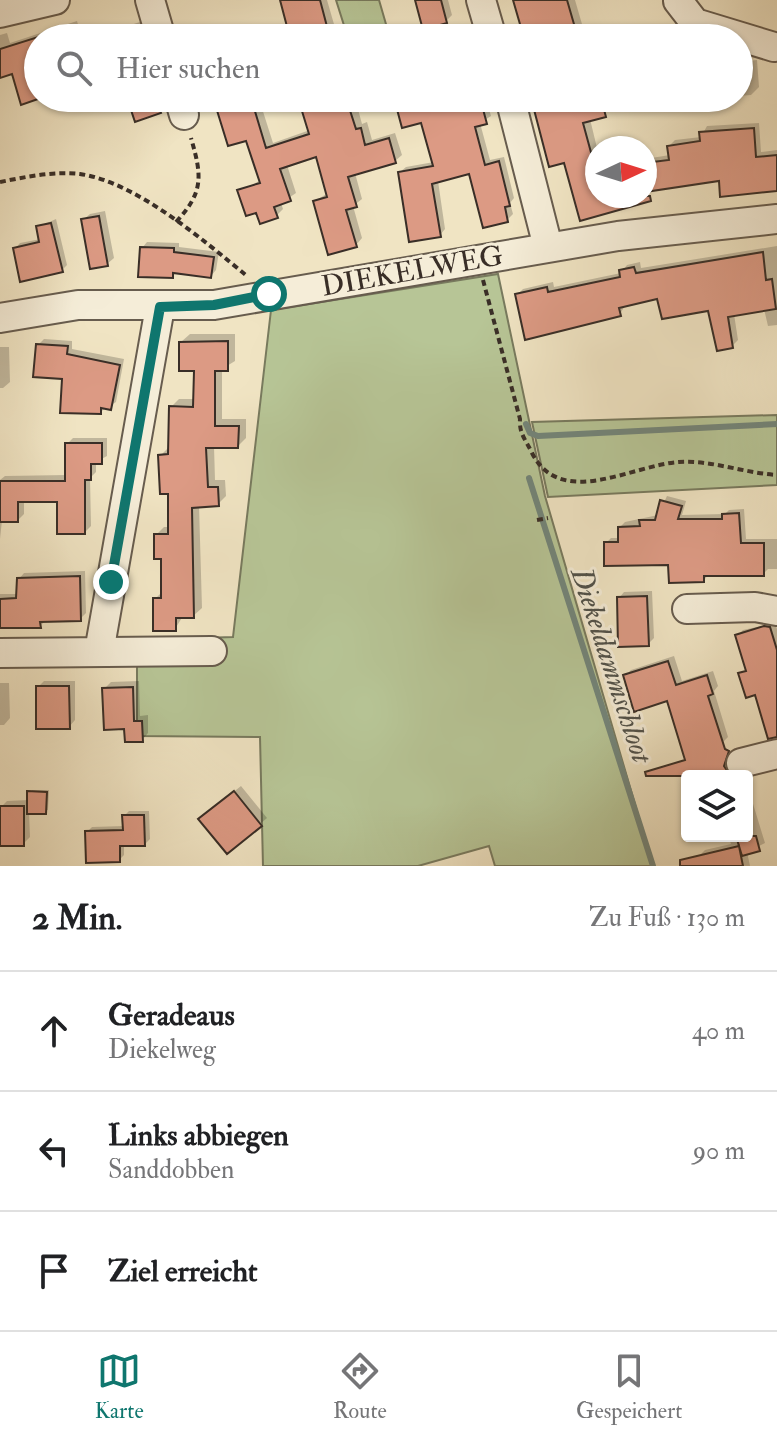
<!DOCTYPE html>
<html lang="de">
<head>
<meta charset="utf-8">
<style>
  body { margin:0; font-family:"IM FELL Double Pica",serif; background:#f6f6f6; color:#202124 }
  .controls { position:absolute; right:24px; bottom:24px; display:grid; overflow:hidden; border-radius:8px; box-shadow:0 2px 6px #0004 }
  .controls button { width:72px; height:72px; display:grid; place-items:center; padding:0; border:0; border-bottom:2px solid #e0e0e0; background:#fff; color:#202124; font:40px sans-serif }
  .compass { position:absolute; left:585px; top:136px; width:72px; height:72px; border-radius:50%; background:#fff; box-shadow:0 2px 6px #0004; rotate:86deg }
  .stop { position:absolute; width:24px; height:24px; margin:-18px; border:6px solid #0f766e; border-radius:50%; background:#fff }
  .stop.end { background:#0f766e; border-color:#fff; box-shadow:0 2px 8px #0008 }
  .list { margin:0; padding:0; list-style:none }
  h2 { display:flex; justify-content:space-between; align-items:center; height:104px; margin:0; padding:0 32px; font-size:34px }
  h2 small { font-size:26px; font-weight:400; color:#757577 }
  .list li { display:grid; grid-template-columns:52px 1fr auto; gap:24px; align-items:center; box-sizing:border-box; height:120px; padding:0 32px; border-top:2px solid #e0e0e0 }
  .list b { display:block; font-size:30px; white-space:nowrap }
  .list p { margin:0; font-size:26px; white-space:nowrap; color:#757577 }
  .list em { font-size:26px; font-style:normal; color:#757577 }
  .icon { flex:none; width:44px; height:44px; fill:none; stroke:currentColor; stroke-width:2; stroke-linecap:round; stroke-linejoin:round }
  .map { position:relative; flex:none; width:777px; height:866px; overflow:hidden }
  .search { position:absolute; background:#fff; box-shadow:0 2px 6px #0004; left:24px; right:24px; top:24px; height:88px; display:flex; align-items:center; gap:20px; box-sizing:border-box; padding:0 28px; border-radius:44px; color:#757577; font-size:30px }
  .sheet { height:464px; background:#fff }
  nav { display:flex; justify-content:space-around; align-items:center; box-sizing:border-box; height:112px; border-top:2px solid #e0e0e0; background:#fff; font-size:22px; color:#757577 }
  nav a { display:grid; justify-items:center; gap:4px }
  nav .on { color:#0f766e }
  .map>svg:first-child { display:block }
  .green { fill:#b7c596; stroke:#787a5e; stroke-width:2 }
  .shadow { fill:#0003 }
  .lines { fill:none; stroke-linecap:round; stroke-linejoin:round }
  .stream { stroke:#73857a; stroke-width:6 }
  .building { fill:#dc9a84; stroke:#392e27; stroke-width:2 }
  .minor-casing { stroke:#675c4e; stroke-width:32 }
  .path { stroke:#392e27; stroke-width:4; stroke-dasharray:6 4; stroke-linecap:butt }
  .minor { stroke:#f5edd8; stroke-width:28 }
  .route { stroke:#0f766e; stroke-width:10 }
  .labels { text-anchor:middle; stroke-width:6; stroke-linejoin:round; paint-order:stroke }
  .street-label { font-size:28px; fill:#392e27; stroke:#f5edd8 }
  .water-label { font-size:30px; font-style:italic; fill:#51524a; stroke:#f5edd8 }
</style>
</head>
<body>
<div class="map">
<svg width="777" height="866" viewBox="0 0 777 866">
  <rect width="100%" height="100%" fill="#f0e4c3"/>
  <filter id="stains"><feTurbulence type="fractalNoise" baseFrequency=".0025" numOctaves="4"/><feColorMatrix values="0 0 0 0 .2 0 0 0 0 .09 0 0 0 0 .02 0 0 0 .5 -.17"/></filter>
  <radialGradient id="worn" r=".72"><stop offset=".6" stop-color="#630" stop-opacity="0"/><stop offset="1" stop-color="#630" stop-opacity=".3"/></radialGradient>
  <path class="green" d="M336,0h43l11,38h-42z
    M498,274l47,222 108,370h-158l-6,-20 -71,20h-155l-3,-129 -123,-1v-96l96,-3 38,-327z
    M777,415v70l-229,12 -16,-75z"/>
  <path class="shadow" d="M281,0h46l11,38h-48z
    M418,0h30l4,15 -6,6z
    M515,0h60l9,31 13,-4 3,11h-73z
    M146,20l6,18h-114v57l-25,-23 -13,4v-41l7,-2 3,10 67,-22 4,14 12,-3 1,5z
    M757,60l2,27 -8,8 -12,1v-34z
    M129,98h35l3,7 -7,7z
    M215,98h58l-13,4 13,41 37,-13 -10,-32h55l7,26 5,-2 5,18 23,-7 7,22 -7,6 -40,12 7,26 -9,7 9,32 -6,7 -41,-44 13,-8 -10,-38 -31,10 9,28 -15,10 2,6 -7,7 -19,-5 -17,-20 21,-11 -14,-42 -18,6z
    M396,98h90l5,18 -11,7 10,37 14,-3 10,41 -4,5 3,11 -6,6 -37,-49 -32,10 7,48 -5,6 -40,-63 6,-5 28,-5 -12,-42z
    M533,98h69l4,13 -16,8 7,29v48h34l-50,22 -16,-57z
    M672,98h49l-48,4z
    M759,123l2,29 16,-2v39l-56,-10 -76,11v-31l25,-4 -1,-9 6,-6 26,-3 6,-11z
    M105,211l9,47 -7,6 -24,-44 7,-6z
    M56,219l11,46 -5,5 -47,-21 5,-6 21,-4 -3,-12z
    M147,242l32,1v4l40,5 -3,18 -5,6 -34,-4 -5,4 -30,-28z
    M777,246v79l-9,1 -4,-17 -30,5 4,26 -6,6 -23,-37 -50,-12 -33,7 -6,10 -103,-19 6,-6 30,-7 1,5 67,-14 6,-8 13,-3 1,6z
    M190,334h45v27l-13,8v50h24v19l-8,8h-24l1,34h10l1,16 -8,8 -19,1 3,103 -9,8h-10l-8,13 -20,-30 8,-8v-34l-7,-22 8,-8h6v-35l-10,-36 9,-9 2,-40 8,-8h16l1,-30 -15,-27z
    M44,339l28,2v8l52,10 -8,43 -16,10 -62,-67z
    M0,347h9l1,35 -7,6h-3z
    M73,438h34v18l-11,6v10l-6,6 1,48 -6,6 -26,-32h-35v14l-6,6h-16l-2,19v-59l5,-4 62,-1v-31z
    M667,496l19,5 -4,14 43,-1 4,-4 15,-1 2,30h31v30h-9l-5,5h-54l-5,6 -34,-17 -64,-20 5,-5h9v-11l5,-5 33,-7z
    M85,571l1,42 -6,6 -34,1 -6,6 -40,1v-33h18l1,-15 5,-6z
    M652,591l2,47 -6,6 -29,-46 5,-6z
    M775,623l2,6v91l-36,-46 6,-7 -10,-31 6,-6z
    M674,656l8,25 31,-10 5,15 -4,5 14,46 -6,6 10,33 -45,3 -5,-17 5,-5 -19,-58 -43,-23 6,-6z
    M44,681h31v39l-6,7 -31,-40z
    M139,681l1,35 8,-1v18l-6,7 -16,-13 -22,-38 7,-7z
    M0,683h9l1,35 -6,7h-4z
    M241,786l26,32 -40,34 -20,-39z
    M32,790h17l-1,20 -19,2 1,25 -7,7 -22,-37 6,-6 22,-1z
    M750,794l15,49 -18,9 3,14h-48l-3,-10 6,-6 26,-6 -3,-8h19v-40z
    M129,811h20l1,28 -5,5h-21v11l-5,5 -32,-28 5,-5 33,-1 -1,-10z"/>
  <g class="lines">
    <path class="stream" d="M526,424l4,9 8,3 239,-12
      M529,478l124,388"/>
  </g>
  <path class="building" d="M280,0h40l10,38h-40z
    M415,0h26l6,23 -24,7z
    M513,0h54l11,38h-54z
    M38,37v62l-17,6 -9,-31 -12,4v-29z
    M127,98h28l6,15 -26,9z
    M236,98h15l15,50 43,-14 -11,-36h48l10,31 5,-1 4,17 24,-7 7,25 -48,14 9,30 -11,3 11,37 -29,8 -15,-54 14,-4 -11,-40 -36,12 11,32 -17,6 4,11 -18,6 -4,-11 -10,3 -9,-26 23,-7 -14,-42 -18,5 -13,-42z
    M394,98h86l7,26 -12,3 10,38 14,-4 11,45 -5,1 3,15 -25,6 -14,-54 -37,10 9,53 -32,5 -11,-70 35,-6 -12,-43 -19,5z
    M531,98h70l5,19 -23,6 9,33 5,-1v41h53l1,5 -71,20 -16,-58 -15,4z
    M754,128l2,29 21,-2v36l-57,6 -1,-16 -74,11v-29l24,-3 -2,-14 33,-5 -1,-9z
    M99,216l9,50 -18,3 -9,-50z
    M51,223l12,49 -43,10 -7,-34 26,-6 -3,-16z
    M140,247l34,1v4l40,5 -3,21 -38,-5v5l-35,-1z
    M763,252l3,28 6,-1 4,30 -48,8 5,31 -16,3 -9,-40 -46,8 -5,-20 -38,9 2,8 -96,24 -10,-46 32,-7 1,5 72,-15 -1,-7 15,-3 2,6z
    M228,341v30h-13v55h24l-1,22h-32l2,39h10l1,19 -27,2 2,110h-18v13h-23v-33h8v-39h-7v-25h14v-40h-8l-2,-39 10,-1 1,-48 24,1 1,-36h-15v-29z
    M36,344l32,2 -1,8 53,11 -9,45 -10,-2v6l-41,-1 2,-34 -29,-2z
    M65,443h37v21h-11v16h-6v54h-28v-32h-39v20h-18v-41h65z
    M660,500l22,6 -4,13h44v-5l17,-1 2,30h23v33h-60v6l-35,1 -1,-18 -64,1v-24h14v-15l22,-1 -1,-6h16z
    M80,576l1,45 -41,1 1,6h-41v-29l16,-1 1,-20z
    M647,596l2,50 -31,1 -1,-50z
    M764,626l6,1 7,23v87l-9,2 -13,-44 -9,3 -8,-25 8,-2 -11,-36z
    M668,661l8,24 31,-10 6,19 -5,2 17,53 4,2 -5,15 7,10h-85l-1,-4 40,-12 -18,-59 -33,11 -11,-37z
    M36,686h33l1,43h-34z
    M133,687l1,34h8l1,21h-18l-1,-13 -20,1 -2,-42z
    M27,791l20,1 -1,22h-19z
    M234,791l28,35 -35,28 -29,-35z
    M0,806h24v40h-24z
    M122,815h22l1,31h-25v16l-34,1 -1,-32 38,-1z
    M736,836h20l4,15 -18,5z
    M739,846l4,20h-63v-6z"/>
  <g class="lines">
    <defs>
      <path id="minor" d="M150,0l11,38
        M481,0l11,38
        M678,1l17,22 79,24
        M0,13l55,-13
        M179,98l5,17
        M510,98l38,149
        M0,318l78,-13h136l404,-69 159,-17
        M687,609l68,-2 22,4
        M99,652l61,-345
        M0,653l212,-2
        M741,763l36,-9"/>
    </defs>
    <use href="#minor" class="minor-casing"/>
    <path class="path" d="M0,182c25,-5 54,-11 80,-8 56,8 123,66 167,102
      M176,222c28,-30 26,-46 15,-84
      M483,280l37,139c-1,15 6,21 12,34 29,57 100,12 147,9 33,-2 65,11 98,13
      M537,520l11,-2"/>
    <use href="#minor" class="minor"/>
  </g>
  <g class="lines">
    <path class="route" d="M111,582l49,-275 54,-2 55,-11"/>
  </g>
  <g class="labels">
    <g class="street-label">
      <text transform="translate(412 270) rotate(-10)" y="10">DIEKELWEG</text>
    </g>
    <g class="water-label">
      <text transform="translate(612 665) rotate(72)" y="10">Diekeldammschloot</text>
    </g>
  </g>
  <rect width="100%" height="100%" filter="url(#stains)"/>
  <rect width="100%" height="100%" fill="url(#worn)"/>
</svg>
<div class="controls">
<button><svg class="icon" aria-label="layers" viewBox="0 0 24 24"><path d="M12 4l9 5-9 5-9-5zM3 14l9 5 9-5"/></svg></button>
</div>
<svg class="compass" viewBox="-18 -18 36 36"><path d="M0-13l5 13h-10z" fill="#e53935"/><path d="M0 13l5-13h-10z" fill="#757577"/></svg>
<div class="stop" style="left:269px;top:294px"></div>
<div class="stop end" style="left:111px;top:582px"></div>
<div class="search"><svg class="icon" aria-label="search" viewBox="0 0 24 24"><circle cx="10" cy="10" r="6"/><path d="M15 15l6 6"/></svg>Hier suchen</div>
</div>
<section class="sheet">
<h2>2 Min.<small>Zu Fuß · 130 m</small></h2>
<ul class="list">
<li><svg class="icon" aria-label="ahead" viewBox="0 0 24 24"><path d="M12 20V5M6 11l6-6 6 6"/></svg><div><b>Geradeaus</b><p>Diekelweg</p></div><em>40 m</em></li>
<li><svg class="icon" aria-label="left" viewBox="0 0 24 24"><path d="M17 20v-9H6M10 6l-5 5 5 5"/></svg><div><b>Links abbiegen</b><p>Sanddobben</p></div><em>90 m</em></li>
<li><svg class="icon" aria-label="arrive" viewBox="0 0 24 24"><path d="M6 21V4h12l-3 4 3 4H6"/></svg><div><b>Ziel erreicht</b></div></li>
</ul>
</section>
<nav>
<a class="on"><svg class="icon" aria-label="map" viewBox="0 0 24 24"><path d="M3 6l6-2 6 2 6-2v14l-6 2-6-2-6 2zM9 4v14M15 6v14"/></svg>Karte</a>
<a><svg class="icon" aria-label="directions" viewBox="0 0 24 24"><path d="M12 3l9 9-9 9-9-9zM9 14v-3h6M13 9l2 2-2 2"/></svg>Route</a>
<a><svg class="icon" aria-label="saved" viewBox="0 0 24 24"><path d="M7 4h10v16l-5-4-5 4z"/></svg>Gespeichert</a>
</nav>
</body>
</html>
